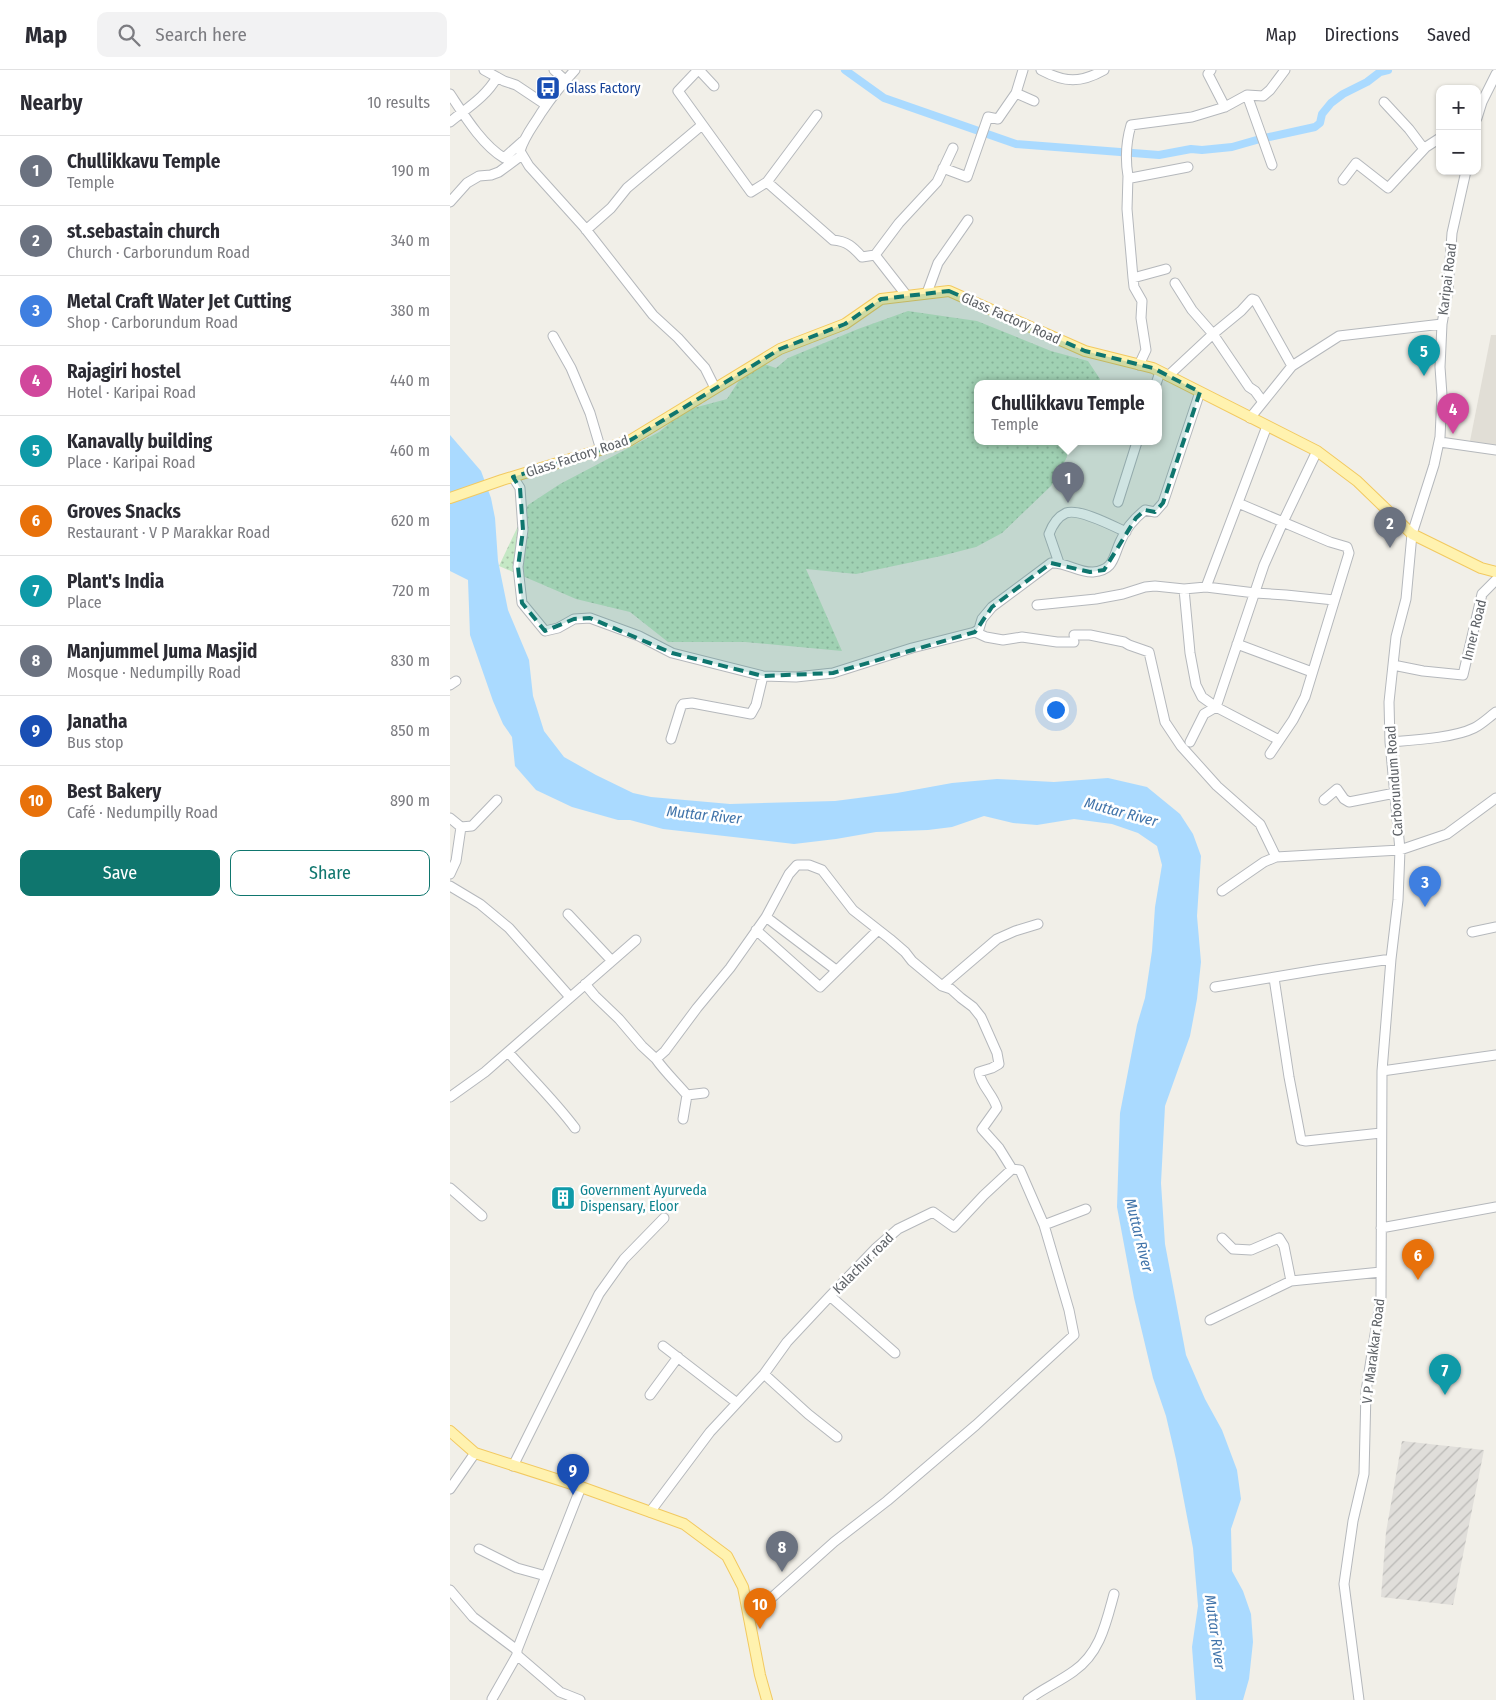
<!DOCTYPE html>
<html lang="en">
<head>
<meta charset="utf-8">
<style>
  body { margin:0; font-family:"Fira Sans Condensed",sans-serif; background:#f2f2f3; color:#2b2b33 }
  .controls { position:absolute; right:15px; top:15px; display:grid; overflow:hidden; border-radius:10px; box-shadow:0 1px 4px #0004 }
  .controls button { width:45px; height:45px; display:grid; place-items:center; padding:0; border:0; border-bottom:1px solid #e1e1e2; background:#fff; color:#2b2b33; font:25px sans-serif }
  .you { position:absolute; left:605px; top:639px; width:18px; height:18px; margin:-12px; border:4px solid #fff; border-radius:50%; background:#1a73e8; box-shadow:0 0 0 8px #1a73e833 }
  .badge { display:grid; place-items:center; width:32px; height:32px; border-radius:50%; background:#0f766e; color:#fff; font-size:16px; font-weight:700 }
  .pin { position:absolute; translate:-50% -41px; filter:drop-shadow(0 1px 2px #0008) }
  .pin::after { content:''; position:absolute; top:26px; width:18px; height:15px; background:inherit; clip-path:polygon(0 0,100% 0,50% 100%) }
  .popup { position:absolute; left:524px; top:310px; width:188px; height:65px; box-sizing:border-box; display:grid; place-content:center; border-radius:10px; background:#fff; filter:drop-shadow(0 1px 4px #0005); font-size:16px; white-space:nowrap; color:#7c7c81 }
  .popup b { font-size:19px; color:#2b2b33 }
  .popup::after { content:''; position:absolute; left:50%; top:100%; margin-left:-10px; border:10px solid transparent; border-top-color:#fff }
  .list { margin:0; padding:0; list-style:none }
  h2 { display:flex; justify-content:space-between; align-items:center; height:65px; margin:0; padding:0 20px; font-size:21px }
  h2 small { font-size:16px; font-weight:400; color:#7c7c81 }
  .list li { display:grid; grid-template-columns:32px 1fr auto; gap:15px; align-items:center; box-sizing:border-box; height:70px; padding:0 20px; border-top:1px solid #e1e1e2 }
  .list b { display:block; font-size:19px; white-space:nowrap }
  .list p { margin:0; font-size:16px; white-space:nowrap; color:#7c7c81 }
  .list em { font-size:16px; font-style:normal; color:#7c7c81 }
  .actions { display:flex; gap:10px; padding:15px 20px }
  .actions a { flex:1; padding:11px 0; border:1px solid #0f766e; border-radius:10px; text-align:center; font-size:18px; color:#0f766e }
  .actions .main { background:#0f766e; color:#fff }
  .icon { flex:none; width:28px; height:28px; fill:none; stroke:currentColor; stroke-width:2; stroke-linecap:round; stroke-linejoin:round }
  .map { position:relative; flex:none; width:1046px; height:1630px; overflow:hidden }
  header { display:flex; align-items:center; gap:30px; box-sizing:border-box; height:70px; padding:0 25px; background:#fff; border-bottom:1px solid #e1e1e2 }
  header strong { font-size:24px }
  nav { display:flex; gap:28px; margin-inline-start:auto; font-size:18px }
  .search { width:350px; height:45px; background:#f2f2f3; display:flex; align-items:center; gap:12px; box-sizing:border-box; padding:0 18px; border-radius:10px; color:#7c7c81; font-size:19px }
  main { display:flex }
  aside { flex:1; background:#fff }
  .map>svg:first-child { display:block }
  .industrial { fill:url(#industrial-furrows) }
  .education { fill:#e1ded6 }
  .grass { fill:url(#grass-dots) }
  .water { fill:#aadaff }
  .lines { fill:none; stroke-linecap:round; stroke-linejoin:round }
  .canal { stroke:#aadaff; stroke-width:8 }
  .minor-casing { stroke:#b5b8bc; stroke-width:11 }
  .major-casing { stroke:#f2c960; stroke-width:12 }
  .minor { stroke:#fff; stroke-width:9 }
  .major { stroke:#fff2af; stroke-width:10 }
  .marked { fill:#0f766e; fill-opacity:0.2; stroke:#0f766e; stroke-width:4; stroke-dasharray:10 6; stroke-linejoin:round }
  .labels { text-anchor:middle; stroke-width:5; stroke-linejoin:round; paint-order:stroke }
  .transit-label { font-size:14px; fill:#164399; stroke:#fff; text-anchor:start }
  .street-label { font-size:14px; fill:#5f6368; stroke:#fff }
  .culture-label { font-size:14px; fill:#0d838f; stroke:#fff; text-anchor:start }
  .water-label { font-size:15px; font-style:italic; fill:#4174aa; stroke:#fff }
</style>
</head>
<body>
<header>
<strong>Map</strong>
<div class="search"><svg class="icon" aria-label="search" viewBox="0 0 24 24"><circle cx="10" cy="10" r="6"/><path d="M15 15l6 6"/></svg>Search here</div>
<nav><a>Map</a><a>Directions</a><a>Saved</a></nav>
</header>
<main>
<aside>
<h2>Nearby<small>10 results</small></h2>
<ul class="list">
<li><span class="badge" style="background:#6b7280">1</span><div><b>Chullikkavu Temple</b><p>Temple</p></div><em>190 m</em></li>
<li><span class="badge" style="background:#6b7280">2</span><div><b>st.sebastain church</b><p>Church · Carborundum Road</p></div><em>340 m</em></li>
<li><span class="badge" style="background:#3f7fe0">3</span><div><b>Metal Craft Water Jet Cutting</b><p>Shop · Carborundum Road</p></div><em>380 m</em></li>
<li><span class="badge" style="background:#d1479c">4</span><div><b>Rajagiri hostel</b><p>Hotel · Karipai Road</p></div><em>440 m</em></li>
<li><span class="badge" style="background:#0f9aa8">5</span><div><b>Kanavally building</b><p>Place · Karipai Road</p></div><em>460 m</em></li>
<li><span class="badge" style="background:#e8710a">6</span><div><b>Groves Snacks</b><p>Restaurant · V P Marakkar Road</p></div><em>620 m</em></li>
<li><span class="badge" style="background:#0f9aa8">7</span><div><b>Plant's India</b><p>Place</p></div><em>720 m</em></li>
<li><span class="badge" style="background:#6b7280">8</span><div><b>Manjummel Juma Masjid</b><p>Mosque · Nedumpilly Road</p></div><em>830 m</em></li>
<li><span class="badge" style="background:#1a4fb4">9</span><div><b>Janatha</b><p>Bus stop</p></div><em>850 m</em></li>
<li><span class="badge" style="background:#e8710a">10</span><div><b>Best Bakery</b><p>Café · Nedumpilly Road</p></div><em>890 m</em></li>
</ul>
<div class="actions"><a class="main">Save</a><a>Share</a></div>
</aside>
<div class="map">
<svg width="1046" height="1630" viewBox="0 0 1046 1630">
  <defs>
    <pattern id="industrial-furrows" width="10" height="10" patternUnits="userSpaceOnUse" patternTransform="scale(1.25)"><rect width="10" height="10" fill="#e0deda"/><path d="M-1 1l2-2M0 10L10 0M9 11l2-2" fill="none" stroke="#b9b8b5"/></pattern>
    <pattern id="grass-dots" width="8" height="8" patternUnits="userSpaceOnUse" patternTransform="scale(1.25)"><rect width="8" height="8" fill="#c5e8c5"/><path d="M2 2h.1M6 6h.1" fill="none" stroke="#a3c0a4" stroke-width="1.8" stroke-linecap="round"/></pattern>
  </defs>
  <rect width="100%" height="100%" fill="#f1efe8"/>
  <path class="industrial" d="M952,1371l82,9 -31,155 -72,-8 5,-65z"/>
  <path class="education" d="M1041,265h5v111h-27z"/>
  <path class="grass" d="M458,241l69,10 74,30 37,10 12,18 -3,5h-119v58h93l-5,17 -15,27 -49,47 -26,14 -35,9 -85,18 -50,-5 36,82 -97,-9h-77l-38,-30 -54,-13 -77,-33 29,-61 32,-21 99,-52 27,-22 41,-11 13,-20 18,-17 18,6 12,-10 70,-29z"/>
  <path class="water" d="M0,365l31,36 10,27 4,20 3,43 10,49 21,50 4,36 11,35 20,26 32,18 37,18 18,4 79,7 105,-3 62,-8 55,-10 45,-4 57,3 54,-4 39,9 33,27 13,20 8,22 -4,60 4,46 -4,37 -7,37 -25,70 -4,77 4,61 21,111 19,44 17,31 15,40 4,29 -10,30 1,42 11,20 8,23 2,28 -4,37 -6,21h-47l-4,-53 6,-41 -5,-58 -17,-89 -10,-43 -13,-38 -19,-80 -17,-91 3,-94 17,-88 8,-27 7,-47 3,-44 7,-42 -5,-19 -19,-13 -26,-9 -38,-5 -37,6 -24,-2 -29,-7 -32,11 -24,3 -52,2 -40,7 -42,5 -131,-15 -33,-9h-12l-46,-13 -36,-17 -21,-24 -3,-29 -9,-13 -10,-23 -23,-66 -2,-55 -18,-9z"/>
  <g class="lines">
    <path class="canal" d="M395,0l39,28 132,46 143,11 32,-6 11,1 30,-3 28,-8 55,-12 5,-4 2,-9 9,-11 12,-9 24,-12 13,-10 8,-2"/>
    <defs>
      <path id="minor" d="M34,0l20,11 12,4 30,20
        M104,0l11,10
        M125,0c-13,14 -24,28 -34,43 -9,15 -16,22 -21,38l9,15 55,61 69,88 25,23 27,30 10,20
        M248,0l-20,21 73,101 16,-10 66,58c14,1 20,7 29,17l13,-2 32,41
        M249,0l15,16
        M591,0c24,13 40,13 63,0
        M761,0l-3,4 17,33
        M566,23l18,8
        M0,24c14,21 32,51 54,64l19,-17
        M797,25l25,70
        M934,32l25,27 15,20
        M1027,48l5,-16 14,-28
        M0,52c17,-14 36,-25 47,-45
        M738,97l-57,11 -3,-2c-3,-18 -2,-34 3,-51l61,-8 33,-10 22,-12 16,1 7,-6 15,-20
        M493,98l24,9 21,-60 10,2 18,-26 7,-23
        M678,106l-1,33 6,69 1,9 8,14 -1,17 5,32 -7,15
        M893,110l13,-17 32,25 38,-41 14,-9
        M317,112l50,-67
        M0,132l17,-19 12,-7 12,-1 8,-3 23,-17
        M136,160l25,-22 16,-20 75,-63
        M425,185l24,-32 38,-41 16,-34
        M683,208l33,-9
        M725,213l17,27 21,24 36,53 6,4 8,11 29,-36 47,-30 103,-12
        M477,223l11,-30 30,-43
        M103,266l18,32 19,45 11,37
        M718,306l45,-42 28,-23 11,-12 3,1 37,66
        M706,314l4,-12
        M800,348l13,-16
        M990,372l56,8
        M63,407l7,11 3,42 -5,37 4,36 23,28 13,-3 16,-9 16,-1 49,18 33,17 91,23 33,1 37,-4 79,-25 63,-16 4,-3 3,-10 10,-12 59,-44c15,-1 28,10 42,9 22,-2 20,-16 28,-32 5,-12 14,-22 24,-30l10,2 8,-9 37,-111
        M668,432l19,-60
        M788,433l92,39 17,5 2,6 -44,144 -12,23 -23,34
        M609,493l-10,-29c3,-8 8,-17 17,-21 13,-5 47,13 60,19
        M756,517l61,-161
        M734,519l6,64 6,32 6,12 14,10 63,33
        M587,535l59,-6 27,-5 22,-7 10,-1 29,3 22,-2 49,6 31,2 48,5
        M525,562l11,5 17,3 19,-3 35,5h17
        M624,565h16l34,7 5,3 20,7 16,70 16,24 36,40 43,38 16,33
        M787,574l75,28
        M943,595l30,6 40,4 19,-81 14,-14
        M0,615l6,-4
        M221,669l10,-32 2,-3 9,-1 59,11 5,-9 7,-29
        M740,672l14,-28 12,-7 48,-142 19,-43 34,-71
        M940,672c23,-2 64,-4 84,-14 8,-4 15,-11 22,-16
        M874,730l13,-11 7,10 5,3 46,-9
        M0,748l11,9 11,-1 25,-26
        M0,804l6,-13 5,-34
        M0,816l30,18 29,24 61,69
        M772,821l42,-29 12,-5 124,-7 47,-16 49,-36
        M118,844l44,47
        M316,847l70,53
        M306,860l64,57 58,-57
        M1022,862l24,-5
        M824,908l15,99 12,63 5,1 75,-8
        M135,914l10,12 24,23 23,27 14,13
        M492,916l55,-47 18,-8 23,-7
        M765,917l102,-17 74,-11
        M58,982c22,25 47,49 67,76
        M932,1001l114,-16
        M237,1025l17,-2
        M0,1027l35,-25 151,-132
        M233,1049l4,-24c-10,-12 -22,-23 -31,-36l9,-8 32,-43 33,-40 36,-51 23,-43 8,-9h12l13,5 31,40 37,29 15,13 7,9 30,25 9,3 10,9 12,9 8,10 16,36 2,11 -7,4 -13,4c2,14 14,22 18,36l-15,21 17,19 13,21
        M0,1118l32,28
        M594,1155l42,-16
        M931,1158l115,-21
        M772,1168l11,11 18,1 28,-12 5,8 7,35
        M380,1226l65,57
        M760,1250l81,-39 90,-9
        M213,1276l74,57
        M314,1304l44,40 29,23
        M200,1325l28,-38
        M63,1396l86,-172 25,-35 40,-41
        M0,1419l25,-36
        M200,1442l60,-80 54,-58 23,-32 43,-46 45,-47 23,-20 35,-17 21,15 30,-32 28,-26 8,1 24,55 25,85 5,25 -98,90 -89,76 -53,41 -85,76
        M29,1479l38,19 29,8
        M0,1520l23,27 44,33
        M67,1585l43,37 20,8
        M42,1629l25,-44v-5l64,-163
        M578,1630c14,-11 31,-18 46,-29 26,-18 32,-48 40,-77
        M909,1630l-15,-116 9,-63 11,-47 2,-83 15,-94 1,-226 9,-112 7,-59 2,-50 -10,-108 -1,-40 7,-65 10,-38 6,-65 22,-69 6,-28 2,-42 -2,-28 2,-43 6,-34 4,-57 14,-62"/>
      <path id="major" d="M0,428l52,-18 127,-39 151,-92 65,-25 36,-25 68,-8 136,60 68,17 164,83 40,30 55,53 69,34 15,4
        M0,1361l25,22 106,34 103,37 43,32 16,31 17,88 7,25"/>
    </defs>
    <use href="#minor" class="minor-casing"/>
    <use href="#major" class="major-casing"/>
    <use href="#minor" class="minor"/>
    <use href="#major" class="major"/>
  </g>
  <path class="marked" d="M499,221l136,60 68,17 47,24 -37,111 -8,9 -10,-2 -9,8 -32,52 -14,2 -39,-9 -59,44 -17,25 -142,41 -70,3 -91,-23 -82,-35 -16,1 -29,12 -23,-28 -4,-36 5,-37 -3,-42 -7,-11 116,-36 151,-92 65,-25 36,-25z"/>
  <defs>
    <symbol id="bus-square" viewBox="-11 -11 22 22"><rect x="-9" y="-9" width="18" height="18" rx="4" fill="#1a4fb4" stroke="#fff"/><path d="M-5-6H5V4H4V6H2V4H-2V6H-4V4H-5ZM-3.5-4V0h7V-4ZM-3.5 1.2v1.5H-2V1.2ZM2 1.2v1.5H3.5V1.2Z" fill="#fff"/></symbol>
    <symbol id="building-square" viewBox="-11 -11 22 22"><rect x="-9" y="-9" width="18" height="18" rx="4" fill="#0f9aa8" stroke="#fff"/><path d="M-4-6H4V6H1V3H-1V6H-4ZM-2.5-4.3h1.7v1.8h-1.7ZM.8-4.3h1.7v1.8H.8ZM-2.5-1h1.7V.8h-1.7ZM.8-1h1.7V.8H.8Z" fill="#fff"/></symbol>
  </defs>
  <g fill-rule="evenodd">
    <use href="#bus-square" x="84" y="4" width="28" height="28"/>
    <use href="#building-square" x="99" y="1114" width="28" height="28"/>
  </g>
  <g class="labels">
    <g class="transit-label">
      <text x="116" y="23">Glass Factory</text>
    </g>
    <g class="street-label">
      <text transform="translate(997 209) rotate(-83)" y="5">Karipai Road</text>
      <text transform="translate(561 248) rotate(24)" y="5">Glass Factory Road</text>
      <text transform="translate(127 386) rotate(-18)" y="5">Glass Factory Road</text>
      <text transform="translate(1024 560) rotate(-76)" y="5">Inner Road</text>
      <text transform="translate(944 711) rotate(-94)" y="5">Carborundum Road</text>
      <text transform="translate(413 1193) rotate(-45)" y="5">Kalachur road</text>
      <text transform="translate(923 1281) rotate(-83)" y="5">V P Marakkar Road</text>
    </g>
    <g class="culture-label">
      <text x="130" y="1125">Government Ayurveda<tspan x="130" dy="16">Dispensary, Eloor</tspan></text>
    </g>
    <g class="water-label">
      <text transform="translate(671 742) rotate(15)" y="5">Muttar River</text>
      <text transform="translate(254 745) rotate(6)" y="5">Muttar River</text>
      <text transform="translate(689 1165) rotate(76)" y="5">Muttar River</text>
      <text transform="translate(765 1562) rotate(82)" y="5">Muttar River</text>
    </g>
  </g>
</svg>
<div class="controls">
<button>+</button>
<button>−</button>
</div>
<div class="you"></div>
<div class="pin badge" style="left:618px;top:433px;background:#6b7280">1</div>
<div class="popup"><b>Chullikkavu Temple</b>Temple</div>
<div class="pin badge" style="left:940px;top:478px;background:#6b7280">2</div>
<div class="pin badge" style="left:975px;top:837px;background:#3f7fe0">3</div>
<div class="pin badge" style="left:1003px;top:364px;background:#d1479c">4</div>
<div class="pin badge" style="left:974px;top:306px;background:#0f9aa8">5</div>
<div class="pin badge" style="left:968px;top:1210px;background:#e8710a">6</div>
<div class="pin badge" style="left:995px;top:1325px;background:#0f9aa8">7</div>
<div class="pin badge" style="left:332px;top:1502px;background:#6b7280">8</div>
<div class="pin badge" style="left:123px;top:1425px;background:#1a4fb4">9</div>
<div class="pin badge" style="left:310px;top:1559px;background:#e8710a">10</div>
</div>
</main>
</body>
</html>
